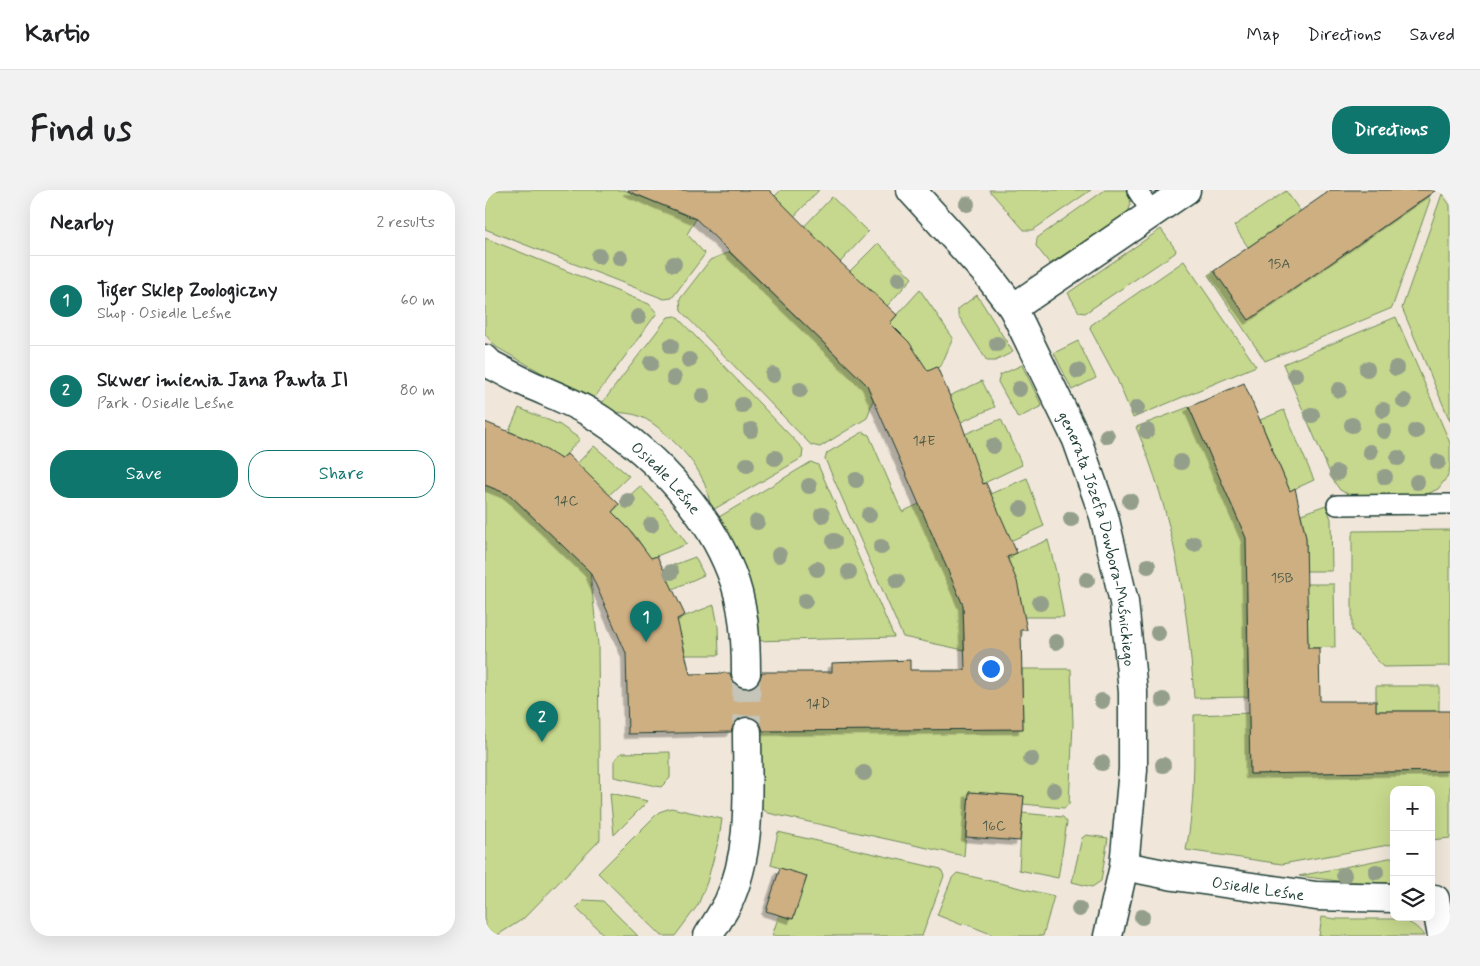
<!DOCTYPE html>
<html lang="en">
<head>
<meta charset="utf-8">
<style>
  body { margin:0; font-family:Mynerve,sans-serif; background:#f2f2f2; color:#202124 }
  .controls { position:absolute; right:15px; bottom:15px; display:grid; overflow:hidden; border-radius:10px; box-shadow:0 5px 20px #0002 }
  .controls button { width:45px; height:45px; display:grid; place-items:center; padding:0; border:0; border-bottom:1px solid #e0e0e0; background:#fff; color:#202124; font:25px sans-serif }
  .you { position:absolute; left:505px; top:478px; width:18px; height:18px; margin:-12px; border:4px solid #fff; border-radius:50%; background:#1a73e8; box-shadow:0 0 0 8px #1a73e833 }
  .badge { display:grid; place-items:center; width:32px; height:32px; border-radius:50%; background:#0f766e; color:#fff; font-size:16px; font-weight:700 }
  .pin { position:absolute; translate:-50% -41px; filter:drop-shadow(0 1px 2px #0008) }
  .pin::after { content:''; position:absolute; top:26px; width:18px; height:15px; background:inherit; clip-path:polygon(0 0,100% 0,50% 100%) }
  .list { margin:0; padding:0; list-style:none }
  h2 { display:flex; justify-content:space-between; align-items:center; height:65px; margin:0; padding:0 20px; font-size:21px }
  h2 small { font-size:16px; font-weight:400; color:#757577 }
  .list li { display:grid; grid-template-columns:32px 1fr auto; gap:15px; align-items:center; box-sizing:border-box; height:90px; padding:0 20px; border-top:1px solid #e0e0e0 }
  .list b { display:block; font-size:19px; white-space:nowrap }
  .list p { margin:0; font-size:16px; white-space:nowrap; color:#757577 }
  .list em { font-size:16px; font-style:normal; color:#757577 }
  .actions { display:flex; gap:10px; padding:15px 20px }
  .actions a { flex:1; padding:11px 0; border:1px solid #0f766e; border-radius:20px; text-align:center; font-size:18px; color:#0f766e }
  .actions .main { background:#0f766e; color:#fff }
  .icon { flex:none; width:28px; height:28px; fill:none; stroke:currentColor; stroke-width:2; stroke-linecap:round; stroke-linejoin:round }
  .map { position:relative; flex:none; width:965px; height:746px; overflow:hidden; border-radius:20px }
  header { display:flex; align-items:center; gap:30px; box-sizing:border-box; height:70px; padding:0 25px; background:#fff; border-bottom:1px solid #e0e0e0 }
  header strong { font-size:24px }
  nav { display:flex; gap:28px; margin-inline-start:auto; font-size:18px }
  .intro { display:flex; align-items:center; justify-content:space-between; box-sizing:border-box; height:120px; padding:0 30px }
  h1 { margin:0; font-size:35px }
  .button { padding:12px 22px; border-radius:20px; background:#0f766e; color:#fff; font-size:18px; font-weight:700 }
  main { display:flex; gap:30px; padding:0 30px }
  aside { flex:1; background:#fff; border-radius:20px; box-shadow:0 5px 20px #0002 }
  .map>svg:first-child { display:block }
  .green { fill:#c6d88d; stroke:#728a60 }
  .building { fill:#ceaf82; stroke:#1f3d34; filter:url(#shadow) }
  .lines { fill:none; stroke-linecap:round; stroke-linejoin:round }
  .minor-tunnel { stroke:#c6c5b9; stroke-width:28; stroke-dasharray:28 14; stroke-linecap:butt }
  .service-casing { stroke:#1f3d34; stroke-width:22 }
  .minor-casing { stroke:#1f3d34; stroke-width:31 }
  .service { stroke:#fff; stroke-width:19 }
  .minor { stroke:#fff; stroke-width:28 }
  .tree { fill:#949f8b }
  .labels { text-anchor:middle; stroke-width:5; stroke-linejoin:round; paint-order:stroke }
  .number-label { font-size:14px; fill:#4b5a48 }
  .street-label { font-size:16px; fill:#1f3d34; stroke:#fff }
</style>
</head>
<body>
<header>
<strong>Kartio</strong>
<nav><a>Map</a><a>Directions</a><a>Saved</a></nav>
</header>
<div class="intro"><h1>Find us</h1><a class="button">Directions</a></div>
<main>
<aside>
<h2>Nearby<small>2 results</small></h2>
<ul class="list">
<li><span class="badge">1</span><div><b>Tiger Sklep Zoologiczny</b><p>Shop · Osiedle Leśne</p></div><em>60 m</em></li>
<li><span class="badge">2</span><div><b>Skwer imienia Jana Pawła II</b><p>Park · Osiedle Leśne</p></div><em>80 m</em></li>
</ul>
<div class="actions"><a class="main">Save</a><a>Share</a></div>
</aside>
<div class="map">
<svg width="965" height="746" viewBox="0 0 965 746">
  <defs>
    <filter id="shadow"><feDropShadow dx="-4.5" dy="4.5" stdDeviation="0" flood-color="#0004"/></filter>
  </defs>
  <rect width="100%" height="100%" fill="#f0e7da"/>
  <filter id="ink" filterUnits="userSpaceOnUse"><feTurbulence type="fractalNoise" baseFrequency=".02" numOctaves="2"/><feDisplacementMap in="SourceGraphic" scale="10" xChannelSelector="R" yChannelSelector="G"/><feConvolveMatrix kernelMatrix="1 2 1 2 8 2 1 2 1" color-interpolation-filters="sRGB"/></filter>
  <g filter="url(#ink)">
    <path class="green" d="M0,0h139l72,29 -9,15 18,20 -33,44 -8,1 -179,-70z
      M296,0h38l-32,34 -20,-20z
      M504,0h102l-58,40h-9z
      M620,0h21c5,7 6,14 2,22l-78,52 -14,-18 1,-8z
      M801,1l15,21 -53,35 -14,-21z
      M957,4l8,11v216l-48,-113z
      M943,6l2,4 -38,108 -127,53 -57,-86 6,-4 35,49z
      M347,7l36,35 -34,37 -37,-35z
      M676,39l15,21 -1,3 -90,60 -6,-1 -11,-19z
      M0,48l164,66 8,9 -65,88 -96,-54 -11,-13z
      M393,53l34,35 -32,36 -37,-36z
      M244,62l138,133 6,15 -6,18 -47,29 -9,-2 -130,-134 -1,-12 30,-39z
      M699,71l72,105 -123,52 -16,-39 -27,-50 1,-4z
      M435,100l33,48 -12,28 -15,6 -36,-49z
      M492,105l36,57 -18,9h-8l-29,-46v-6z
      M191,126l127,133 -1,9 -91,53c-4,-33 -17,-50 -40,-72 -11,-10 -20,-19 -35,-24 -10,-3 -29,-2 -37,-8l69,-90z
      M911,127l54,126v25l-3,9 -9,12 -15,7 -73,-1 -10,-5 -7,-10 -50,-116z
      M593,151l18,37 -24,12 -18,-37z
      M537,175l20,41 -24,12 -20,-36 2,-7z
      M497,191l13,26 -34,15 -12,-26z
      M704,217l57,131 2,159 -54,1c-6,-94 -21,-184 -58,-271z
      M34,218l41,17 20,14 -20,22c-15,-14 -33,-22 -51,-30z
      M799,220l30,70 -24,11 -30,-71z
      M516,229l21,46 -46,22 -11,-53z
      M378,242l6,3 33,77 17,-8 44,101 1,45 -61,-13 -78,-178 2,-6z
      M109,256l35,30 -27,26 -32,-31z
      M326,272l7,3 76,172 -139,4 -41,-121z
      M542,288l17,48 -43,19 -20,-47z
      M0,295l25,10 80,77 8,73 2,195 -77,79 -27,17h-11z
      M155,296l21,22 26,36 -38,15c-8,-19 -22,-33 -37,-47z
      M841,315l5,14 1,52h-26v-33l-5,-24z
      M965,340v136l-67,1 -31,-37v-95l2,-4z
      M563,350l8,32 8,45h-42c0,-22 -7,-40 -15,-60z
      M210,367l9,18 -40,18 -9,-21z
      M821,394h28l1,63 -27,1z
      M229,415l4,21 1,29h-33l-6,-23 -5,-12z
      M537,479h49l2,55 -4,80 -5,4 -41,-4 1,-8 -55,-4 -5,64 -196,-43 -8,-6 -3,-76 266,-2z
      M891,496h63v25h-63z
      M764,523l1,61 200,-3v67l-19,2v-50h-37v54l-112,20 -96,-14c9,-45 8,-90 8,-135z
      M185,562v26l-9,9 -47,-10v-16l7,-8z
      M125,603l38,8 -34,34z
      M186,618l51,11 -3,20 -12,43 -9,23 -23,31h-13l-64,-63 61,-61z
      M537,623l41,4 4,5 -9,56 -39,-8z
      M293,642l163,37 3,7 -22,60h-150l7,-21 14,4 14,-42 -36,-12z
      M601,645l22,3 -7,43 -9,6 -20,-5 9,-40 1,-4z
      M909,667v26l-48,-1 -47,-6z
      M472,683l97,23 -11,40h-52v-2l-28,-11 -1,2 -25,-10 15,-37z
      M99,710l19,1 35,35h-33l-29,-28z
      M837,727l14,2h61c11,2 21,7 27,17h-105z"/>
    <path class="building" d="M143,0h141l71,72 57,53 -7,8 19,19 19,29 9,-4 24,55 22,62 3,-1 31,70 -10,4 10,24 10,49h-6l2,99 -260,2 -2,-6 -6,-6 -9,-3 -6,2 -6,6 -3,8 -103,2 -2,-81 -36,-81 -80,-77 -25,-10v-63l47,19 29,18 6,-5 52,50 -7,8 18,18 21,28 6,-2 28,59 -8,4 13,55 40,-1 2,7 6,6 9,3 7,-3 5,-5 3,-9h70v-9l78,-3v10h55l-2,-65 -96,-220 -171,-166 -68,-28z
      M846,0h105l-187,130 -35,-49z
      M759,193l46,108 5,-3 11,50 2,110h11l1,53h56v10h74v60l-200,3 -4,-236 -57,-131z
      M484,602l55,4 -4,45 -54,-4z
      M295,678l27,8 -14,43 -27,-8z"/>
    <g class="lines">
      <path class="minor-tunnel" d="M261,483l1,59"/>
      <defs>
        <path id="service" d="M652,0l15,23
          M852,315l113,-1"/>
        <g id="minor">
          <path id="s1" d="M426,0l76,84 26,34 64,132 27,76 20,86 9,90v78l-9,96 -16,70"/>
          <path d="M528,118l173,-118"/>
          <path id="s2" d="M0,169l5,5c13,7 27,15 41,21 20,9 39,16 58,27 59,36 117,95 142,160 13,31 15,67 15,101"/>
          <path id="s3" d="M639,676l50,10 142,20 78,2"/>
          <path d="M950,709l7,37"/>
          <path d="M223,746c7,-11 14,-22 20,-33 25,-54 19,-114 19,-171"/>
        </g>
      </defs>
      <use href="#service" class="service-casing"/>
      <use href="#minor" class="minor-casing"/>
      <use href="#service" class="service"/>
      <use href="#minor" class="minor"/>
    </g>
    <g class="tree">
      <circle cx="482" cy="14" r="8"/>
      <circle cx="114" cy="66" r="8"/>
      <circle cx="135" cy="68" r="8"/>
      <circle cx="189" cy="74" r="8"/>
      <circle cx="414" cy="89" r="8"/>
      <circle cx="153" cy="127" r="8"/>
      <circle cx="512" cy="154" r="8"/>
      <circle cx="186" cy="156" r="8"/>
      <circle cx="204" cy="170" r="8"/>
      <circle cx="166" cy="173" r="8"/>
      <circle cx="911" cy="178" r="8"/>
      <circle cx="882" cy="179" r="8"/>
      <circle cx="593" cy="181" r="8"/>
      <circle cx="288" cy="185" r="8"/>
      <circle cx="810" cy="185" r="8"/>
      <circle cx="189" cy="188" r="8"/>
      <circle cx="534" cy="199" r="8"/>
      <circle cx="315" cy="200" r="8"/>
      <circle cx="854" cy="200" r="8"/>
      <circle cx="218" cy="206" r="8"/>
      <circle cx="919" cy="211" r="8"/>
      <circle cx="257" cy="215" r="8"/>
      <circle cx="652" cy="218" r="8"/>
      <circle cx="898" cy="220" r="8"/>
      <circle cx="827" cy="225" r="8"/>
      <circle cx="867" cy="235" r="8"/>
      <circle cx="266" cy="240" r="8"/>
      <circle cx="662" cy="241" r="8"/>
      <circle cx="899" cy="241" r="8"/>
      <circle cx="931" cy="241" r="8"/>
      <circle cx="622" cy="246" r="8"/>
      <circle cx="508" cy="256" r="8"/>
      <circle cx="885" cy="262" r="8"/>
      <circle cx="290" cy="268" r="8"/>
      <circle cx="913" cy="268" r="8"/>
      <circle cx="696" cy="272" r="8"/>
      <circle cx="953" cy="272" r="8"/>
      <circle cx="262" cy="275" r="8"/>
      <circle cx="852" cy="283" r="8"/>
      <circle cx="900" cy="287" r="8"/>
      <circle cx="371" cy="290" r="8"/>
      <circle cx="932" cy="292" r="8"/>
      <circle cx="324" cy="296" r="8"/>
      <circle cx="143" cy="311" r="8"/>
      <circle cx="645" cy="311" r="8"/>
      <circle cx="536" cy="319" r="8"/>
      <circle cx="337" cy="325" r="8"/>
      <circle cx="384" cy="325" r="8"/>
      <circle cx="586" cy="329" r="8"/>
      <circle cx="272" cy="332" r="8"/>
      <circle cx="166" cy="335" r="8"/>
      <circle cx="349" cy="351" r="8"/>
      <circle cx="709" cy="354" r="8"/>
      <circle cx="396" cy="357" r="8"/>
      <circle cx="294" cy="365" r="8"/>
      <circle cx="663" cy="376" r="8"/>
      <circle cx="332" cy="379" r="8"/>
      <circle cx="186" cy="382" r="8"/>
      <circle cx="364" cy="382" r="8"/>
      <circle cx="602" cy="390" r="8"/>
      <circle cx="412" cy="391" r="8"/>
      <circle cx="320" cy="411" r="8"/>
      <circle cx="555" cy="413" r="8"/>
      <circle cx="673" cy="443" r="8"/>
      <circle cx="571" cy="452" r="8"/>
      <circle cx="678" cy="510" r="8"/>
      <circle cx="617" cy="511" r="8"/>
      <circle cx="546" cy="569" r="8"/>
      <circle cx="617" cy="573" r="8"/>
      <circle cx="678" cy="575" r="8"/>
      <circle cx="379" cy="583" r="8"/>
      <circle cx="569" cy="600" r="8"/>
      <circle cx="891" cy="682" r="8"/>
      <circle cx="859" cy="685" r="8"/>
      <circle cx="594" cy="719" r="8"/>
      <circle cx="657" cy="727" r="8"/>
    </g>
  </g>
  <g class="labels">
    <g class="number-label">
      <text x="794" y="78">15A</text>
      <text x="439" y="255">14E</text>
      <text x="81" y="315">14C</text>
      <text x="797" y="392">15B</text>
      <text x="333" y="518">14D</text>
      <text x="509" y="640">16C</text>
    </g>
    <g class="street-label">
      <text dy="6" stroke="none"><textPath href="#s2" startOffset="219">Osiedle Leśne</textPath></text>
      <text dy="6" stroke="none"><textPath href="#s1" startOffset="404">generała Józefa Dowbora-Muśnickiego</textPath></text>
      <text dy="6" stroke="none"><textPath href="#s3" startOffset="136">Osiedle Leśne</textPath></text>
    </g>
  </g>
</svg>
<div class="controls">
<button>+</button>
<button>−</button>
<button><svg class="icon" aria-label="layers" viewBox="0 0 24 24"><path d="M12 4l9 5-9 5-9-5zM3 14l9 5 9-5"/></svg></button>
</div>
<div class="you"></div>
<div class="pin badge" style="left:161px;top:452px">1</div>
<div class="pin badge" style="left:57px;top:552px">2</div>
</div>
</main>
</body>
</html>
